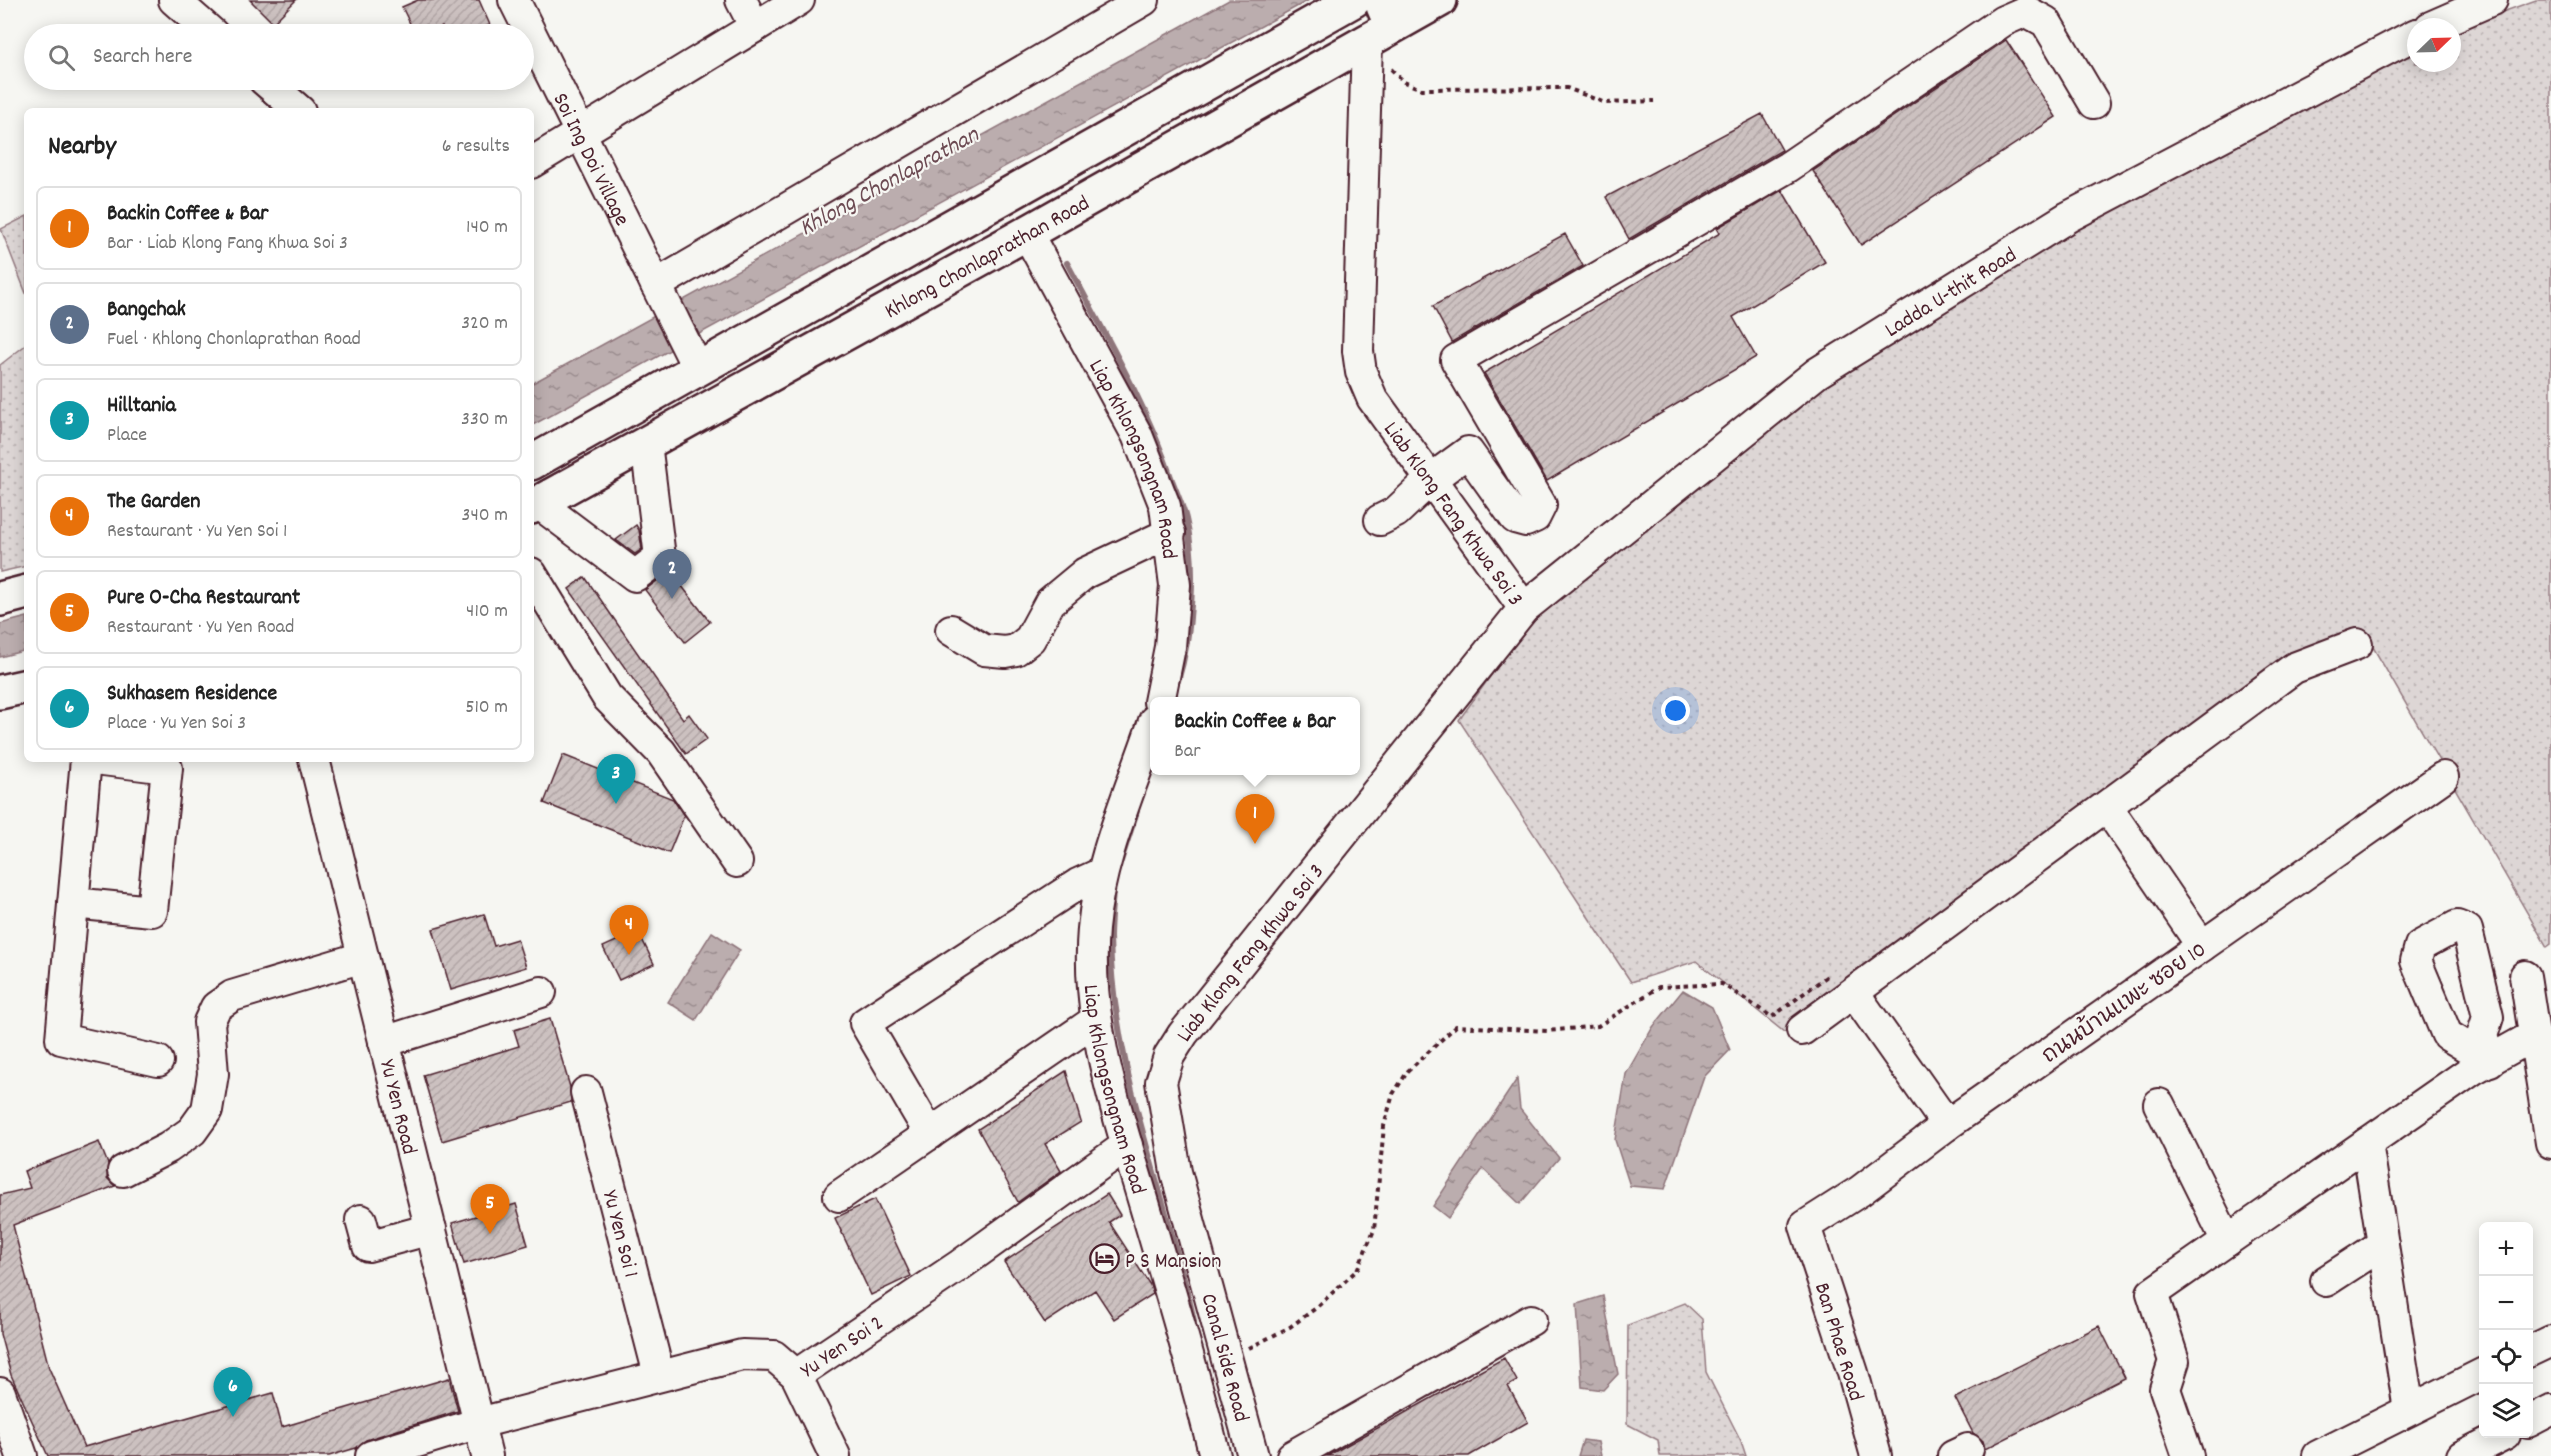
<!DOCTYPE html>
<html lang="en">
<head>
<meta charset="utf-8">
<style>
  body { margin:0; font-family:Dekko,"Playpen Sans Thai",sans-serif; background:#f2f2f2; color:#222 }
  .controls { position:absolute; right:18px; bottom:18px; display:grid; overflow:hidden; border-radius:9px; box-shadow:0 3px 15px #0003 }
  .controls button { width:54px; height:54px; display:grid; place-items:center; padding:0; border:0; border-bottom:2px solid #e0e0e0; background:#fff; color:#222; font:30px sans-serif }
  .compass { position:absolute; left:2407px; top:18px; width:54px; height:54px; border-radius:50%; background:#fff; box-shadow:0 3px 15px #0003; rotate:67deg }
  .you { position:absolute; left:1676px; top:711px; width:21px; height:21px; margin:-15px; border:4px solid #fff; border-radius:50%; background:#1a73e8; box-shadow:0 0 0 9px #1a73e833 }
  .badge { display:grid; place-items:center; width:39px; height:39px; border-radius:50%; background:#4a1f2b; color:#fff; font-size:20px; font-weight:700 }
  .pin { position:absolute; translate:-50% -50px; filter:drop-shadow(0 2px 3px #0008) }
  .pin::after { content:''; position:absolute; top:32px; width:21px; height:18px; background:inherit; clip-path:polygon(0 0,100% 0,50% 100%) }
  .popup { position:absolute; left:1150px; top:697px; width:210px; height:78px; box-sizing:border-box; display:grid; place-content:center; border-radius:9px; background:#fff; filter:drop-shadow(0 2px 4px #0005); font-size:20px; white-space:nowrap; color:#767676 }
  .popup b { font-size:22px; color:#222 }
  .popup::after { content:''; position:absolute; left:50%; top:100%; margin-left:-12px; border:12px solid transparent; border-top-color:#fff }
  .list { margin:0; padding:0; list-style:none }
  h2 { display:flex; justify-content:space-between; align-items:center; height:78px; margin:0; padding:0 24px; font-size:26px }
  h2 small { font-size:20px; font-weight:400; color:#767676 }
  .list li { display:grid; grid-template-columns:39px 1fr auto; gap:18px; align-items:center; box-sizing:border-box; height:84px; margin:0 12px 12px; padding:0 12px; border:2px solid #e0e0e0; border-radius:9px }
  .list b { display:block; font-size:22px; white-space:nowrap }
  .list p { margin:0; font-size:20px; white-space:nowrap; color:#767676 }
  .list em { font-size:20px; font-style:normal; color:#767676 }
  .icon { flex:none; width:33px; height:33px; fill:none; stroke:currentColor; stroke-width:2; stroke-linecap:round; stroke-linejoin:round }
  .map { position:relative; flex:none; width:2551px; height:1456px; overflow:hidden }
  .search { position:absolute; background:#fff; box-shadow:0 3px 15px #0003; left:24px; top:24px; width:510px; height:66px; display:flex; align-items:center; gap:15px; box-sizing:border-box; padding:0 21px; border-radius:33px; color:#767676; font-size:22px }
  .panel { position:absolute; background:#fff; box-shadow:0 3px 15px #0003; left:24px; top:108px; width:510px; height:654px; border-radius:9px }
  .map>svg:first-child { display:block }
  .grass { fill:url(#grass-dots); stroke:#947a80; stroke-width:1.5 }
  .water { fill:url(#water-ripples); stroke:#8e747a; stroke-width:1.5 }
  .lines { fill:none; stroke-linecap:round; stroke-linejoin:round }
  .stream { stroke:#8e747a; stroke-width:6 }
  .building { fill:url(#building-hatch); stroke:#4a1f2b; stroke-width:1.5 }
  .minor-casing { stroke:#4a1f2b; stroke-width:34 }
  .major-casing { stroke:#4a1f2b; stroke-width:38 }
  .path { stroke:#4a1f2b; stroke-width:4; stroke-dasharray:4.5 4.5; stroke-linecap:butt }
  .minor { stroke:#f6f6f2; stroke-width:30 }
  .major { stroke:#f6f6f2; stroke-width:33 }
  .labels { text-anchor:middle; stroke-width:4.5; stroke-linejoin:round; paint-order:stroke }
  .street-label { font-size:22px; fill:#4a1f2b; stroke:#f6f6f2 }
  .poi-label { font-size:22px; fill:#4a1f2b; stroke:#f6f6f2; text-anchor:start }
  .water-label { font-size:24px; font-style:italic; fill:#6c4a52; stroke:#f6f6f2 }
</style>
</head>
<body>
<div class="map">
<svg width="2551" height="1456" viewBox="0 0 2551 1456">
  <defs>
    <pattern id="grass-dots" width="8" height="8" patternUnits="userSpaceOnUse" patternTransform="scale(1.5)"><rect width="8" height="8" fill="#ddd6d5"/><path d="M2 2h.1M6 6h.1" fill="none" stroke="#bfb7b7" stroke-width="1.8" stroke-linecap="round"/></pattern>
    <pattern id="water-ripples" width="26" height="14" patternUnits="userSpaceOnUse" patternTransform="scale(1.5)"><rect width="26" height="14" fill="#bbadae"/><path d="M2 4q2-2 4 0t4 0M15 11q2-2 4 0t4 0" fill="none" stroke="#9a8c8e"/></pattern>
    <pattern id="building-hatch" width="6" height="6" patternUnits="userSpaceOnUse" patternTransform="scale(1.5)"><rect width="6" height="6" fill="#ccc1c0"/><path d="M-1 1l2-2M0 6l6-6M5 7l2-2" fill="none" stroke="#b1a5a5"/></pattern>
  </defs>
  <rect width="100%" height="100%" fill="#f6f6f2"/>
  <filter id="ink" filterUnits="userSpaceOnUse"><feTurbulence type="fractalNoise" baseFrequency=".0167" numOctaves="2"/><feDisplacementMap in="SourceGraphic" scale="12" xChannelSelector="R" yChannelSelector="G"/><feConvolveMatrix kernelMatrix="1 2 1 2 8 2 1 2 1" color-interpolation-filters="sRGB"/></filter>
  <g filter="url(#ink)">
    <path class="grass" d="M2536,0h15v944l-4,3 -181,-312 -93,34 -489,363 -88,-71 -65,21 -172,-262 71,-99 293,-234 265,-167 328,-175v18h36v-33z
      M27,216v80l-26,-67z
      M27,344v222l-27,6v-207z
      M1685,1303l17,16 4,53 35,69 5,15h-86l-2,-16 -31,-16 1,-99z"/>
    <path class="water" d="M1229,0h80l-778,426v-42z
      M27,617v33l-27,7v-33z
      M712,932l28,18 -44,70 -28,-18z
      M1683,990l29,17 18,43 -26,27 -39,112 -35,-3 -15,-46 11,-66 27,-47z
      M1517,1079l3,30 39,49 -39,46 -37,-35 -35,49 -15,-12z
      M1603,1296l15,78 -15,16 -21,-3 -5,-83z
      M1583,1440l15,2 3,14h-23z"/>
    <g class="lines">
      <path class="stream" d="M1067,263c38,71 79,141 105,217 5,13 11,26 14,39 11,46 6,117 -8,162
        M1121,861l16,-50
        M1113,891c-1,15 -3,31 -3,46 2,132 56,256 84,384"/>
    </g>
    <path class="building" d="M250,0h46l-23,23z
      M418,0h61l11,25 -22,9h-23l-3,-7 -17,7h-10l-13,-27z
      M2006,40l50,77 -195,128 -48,-74z
      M1762,114l20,36 -153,89 -23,-42z
      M1782,190l43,72 -92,55 23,40 -209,124 -63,-108 236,-140 -3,-5z
      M1565,234l18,32 -131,76 -19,-36z
      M636,525l3,5 3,19 -7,5 -19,-14z
      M670,571l40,51 -25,20 -40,-52z
      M585,577l98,142 6,-5 18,25 -21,15 -117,-165z
      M563,755l110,44 11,17 -15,37 -125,-50z
      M484,914l10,32 23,-7 9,28 -75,23 -18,-61z
      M638,931l16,33 -35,16 -16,-33z
      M550,1019l20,68 1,15 -129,39 -19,-66 96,-29 -5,-16z
      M1066,1071l15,51 -36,22 16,27 -43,31 -40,-73z
      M99,1142l9,22 -1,14 8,8 -102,39 36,143 35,79 189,-54 9,34 167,-49 9,33 -92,29 -10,8 -27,8h-281l-37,-81 -11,-41v-139l30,-7 -6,-17z
      M1107,1194l13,21 -11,7 41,63 3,9 -39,25 -19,-29 -50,33 -41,-61z
      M875,1199l36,77 -40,19 -36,-77z
      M516,1204l12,41 -64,19 -12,-41z
      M2099,1326l26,52 -140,71 -2,-8 -10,-8 -18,-35z
      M1504,1358l13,23 -9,5 20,36 -59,34h-142z"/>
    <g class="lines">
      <defs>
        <g id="minor">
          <path d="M174,0l39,34"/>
          <path id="s1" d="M514,0l184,369"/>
          <path d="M741,0l14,27"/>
          <path d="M2430,27l62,-27"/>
          <path id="s2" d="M1367,41l-9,310 3,21 11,26 152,210"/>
          <path d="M264,80l36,31"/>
          <path d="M531,163l268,-163"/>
          <path id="s3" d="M1027,233l110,202 28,71 10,79 -5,62 -11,55"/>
          <path d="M656,285l488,-285"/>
          <path d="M538,503l97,73 25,-19 -14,-114"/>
          <path d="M1380,520l16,-8 35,-33 37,-27 47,66 11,3 9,-4 6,-12 -85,-145 332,-193 215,-146 23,-10 20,11 48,81"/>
          <path d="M531,573l76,124 54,55 76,110"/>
          <path d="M951,630l33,20 21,2 11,-2 14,-11 20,-37 35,-29 85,-40"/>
          <path id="s4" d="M1154,721c-22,66 -55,138 -61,208 -8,93 25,186 51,274 25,84 50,168 71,253"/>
          <path d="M86,759l-25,280 97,22"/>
          <path id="s5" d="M314,759l173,697"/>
          <path d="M2107,807l95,139"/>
          <path d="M73,903l79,8 15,-143 -72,-9"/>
          <path d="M2457,926l10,4 21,87 -6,19 8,25 -43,-26 -31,-74 4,-15z"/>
          <path d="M2525,976l26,167"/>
          <path d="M1854,993l93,132"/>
          <path d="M1802,1030l492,-362 63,-24"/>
          <path d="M384,1042l157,-50"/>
          <path id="s6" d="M586,1092l73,283"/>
          <path d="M2159,1104l68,137"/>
          <path d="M930,1134l-65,-111 213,-139 24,-11"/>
          <path d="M2367,1143l42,267"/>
          <path d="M123,1171l45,-23 24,-17 15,-21 6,-36 -4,-52 7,-15 16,-11 131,-39"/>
          <path d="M839,1196l257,-176"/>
          <path d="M361,1220l7,26 63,-17"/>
          <path d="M2326,1281l57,-37"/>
          <path d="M2528,1352l23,-11"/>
          <path id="s7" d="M796,1375l164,-110 167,-120"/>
          <path d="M0,1393l22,63"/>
          <path d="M2528,1422l23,-12"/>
          <path d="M371,1456l108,-33 263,-68 32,1 22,19 39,81"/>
          <path id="s8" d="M1253,1456l-77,-284 -15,-90 8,-26 14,-22 341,-426 293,-235 251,-156 348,-183"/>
          <path d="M1292,1456l239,-136"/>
          <path d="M1876,1456l-23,-83 -48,-147 55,-35 87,-66 496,-348"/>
          <path d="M1953,1456l15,-7"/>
          <path d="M2188,1456l-23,-67 9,-28 -22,-68 320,-223 61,-34"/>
          <path d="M2318,1456l166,-83"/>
          <path d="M2462,1456l43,-22"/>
        </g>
        <g id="major">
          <path d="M1385,0l-2,6 3,7 9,4 26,-9"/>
          <path d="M531,463l823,-463"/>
          <path id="s9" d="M531,507l496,-274 413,-233"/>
          <path d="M0,599l27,-7"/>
          <path d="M0,692l27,-6"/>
        </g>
      </defs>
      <use href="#minor" class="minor-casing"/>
      <use href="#major" class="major-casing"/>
      <path class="path" d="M1391,69l13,13 17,7 146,-1 38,15 49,-2
        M1249,1348l41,-21 26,-19 41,-38 17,-40 10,-104 9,-32 15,-23 48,-45 91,5 51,-5 61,-39 63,-3 50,33 58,-43"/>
      <use href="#minor" class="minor"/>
      <use href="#major" class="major"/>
    </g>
  </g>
  <defs>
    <symbol id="hotel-ring" viewBox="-11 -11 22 22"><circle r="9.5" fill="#f6f6f2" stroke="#4a1f2b" stroke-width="1.5"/><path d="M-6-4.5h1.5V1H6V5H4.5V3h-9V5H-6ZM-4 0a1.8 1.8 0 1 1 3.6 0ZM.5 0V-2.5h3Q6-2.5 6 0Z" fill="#4a1f2b"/></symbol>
  </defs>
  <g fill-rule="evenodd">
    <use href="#hotel-ring" x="1088" y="1242" width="33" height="33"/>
  </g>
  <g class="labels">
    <g class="street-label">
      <text dy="8" stroke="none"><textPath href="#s1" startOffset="177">Soi Ing Doi Village</textPath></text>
      <text dy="8" stroke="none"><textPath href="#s9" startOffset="520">Khlong Chonlaprathan Road</textPath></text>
      <text dy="8" stroke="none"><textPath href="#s8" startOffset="1516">Ladda U-thit Road</textPath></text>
      <text dy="8" stroke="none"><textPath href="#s3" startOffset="252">Liap Khlongsongnam Road</textPath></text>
      <text dy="8" stroke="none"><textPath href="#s2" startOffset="501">Liab Klong Fang Khwa Soi 3</textPath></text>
      <text dy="8" stroke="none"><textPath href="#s8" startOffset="544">Liab Klong Fang Khwa Soi 3</textPath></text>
      <text transform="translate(2123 1001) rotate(-35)" y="8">ถนนบ้านแพะ ซอย 10</text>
      <text dy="8" stroke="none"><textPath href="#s4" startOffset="380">Liap Khlongsongnam Road</textPath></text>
      <text dy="8" stroke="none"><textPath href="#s5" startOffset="358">Yu Yen Road</textPath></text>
      <text dy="8" stroke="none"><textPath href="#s6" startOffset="146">Yu Yen Soi 1</textPath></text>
      <text transform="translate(1841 1341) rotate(73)" y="8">Ban Phae Road</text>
      <text dy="8" stroke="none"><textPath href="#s7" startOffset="54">Yu Yen Soi 2</textPath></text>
      <text transform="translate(1227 1357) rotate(75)" y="8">Canal Side Road</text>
    </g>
    <g class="poi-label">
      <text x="1125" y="1267">P S Mansion</text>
    </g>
    <g class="water-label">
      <text transform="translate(888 180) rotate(-29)" y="8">Khlong Chonlaprathan</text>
    </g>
  </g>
</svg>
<div class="controls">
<button>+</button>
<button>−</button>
<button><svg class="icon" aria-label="locate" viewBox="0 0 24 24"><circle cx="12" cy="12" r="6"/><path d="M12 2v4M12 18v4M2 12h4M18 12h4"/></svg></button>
<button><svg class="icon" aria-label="layers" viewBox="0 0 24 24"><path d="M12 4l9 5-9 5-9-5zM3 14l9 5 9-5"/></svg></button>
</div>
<svg class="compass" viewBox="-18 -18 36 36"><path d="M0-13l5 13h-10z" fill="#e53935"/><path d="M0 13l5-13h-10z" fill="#767676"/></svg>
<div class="you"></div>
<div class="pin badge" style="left:1255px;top:844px;background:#e8710a">1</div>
<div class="popup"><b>Backin Coffee &amp; Bar</b>Bar</div>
<div class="pin badge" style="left:672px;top:599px;background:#5c6f8a">2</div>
<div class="pin badge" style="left:616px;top:804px;background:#0f9aa8">3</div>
<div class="pin badge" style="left:629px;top:955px;background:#e8710a">4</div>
<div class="pin badge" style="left:490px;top:1234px;background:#e8710a">5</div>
<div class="pin badge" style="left:233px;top:1417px;background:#0f9aa8">6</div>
<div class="search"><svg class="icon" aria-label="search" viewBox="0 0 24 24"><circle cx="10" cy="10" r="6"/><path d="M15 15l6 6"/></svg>Search here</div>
<section class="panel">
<h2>Nearby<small>6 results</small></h2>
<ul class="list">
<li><span class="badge" style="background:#e8710a">1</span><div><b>Backin Coffee &amp; Bar</b><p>Bar · Liab Klong Fang Khwa Soi 3</p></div><em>140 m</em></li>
<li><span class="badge" style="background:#5c6f8a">2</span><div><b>Bangchak</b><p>Fuel · Khlong Chonlaprathan Road</p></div><em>320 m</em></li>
<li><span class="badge" style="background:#0f9aa8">3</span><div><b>Hilltania</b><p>Place</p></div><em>330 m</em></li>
<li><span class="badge" style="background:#e8710a">4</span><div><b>The Garden</b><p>Restaurant · Yu Yen Soi 1</p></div><em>340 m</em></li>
<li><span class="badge" style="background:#e8710a">5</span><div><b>Pure O-Cha Restaurant</b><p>Restaurant · Yu Yen Road</p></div><em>410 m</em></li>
<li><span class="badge" style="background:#0f9aa8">6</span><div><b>Sukhasem Residence</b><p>Place · Yu Yen Soi 3</p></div><em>510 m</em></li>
</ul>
</section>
</div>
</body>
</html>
